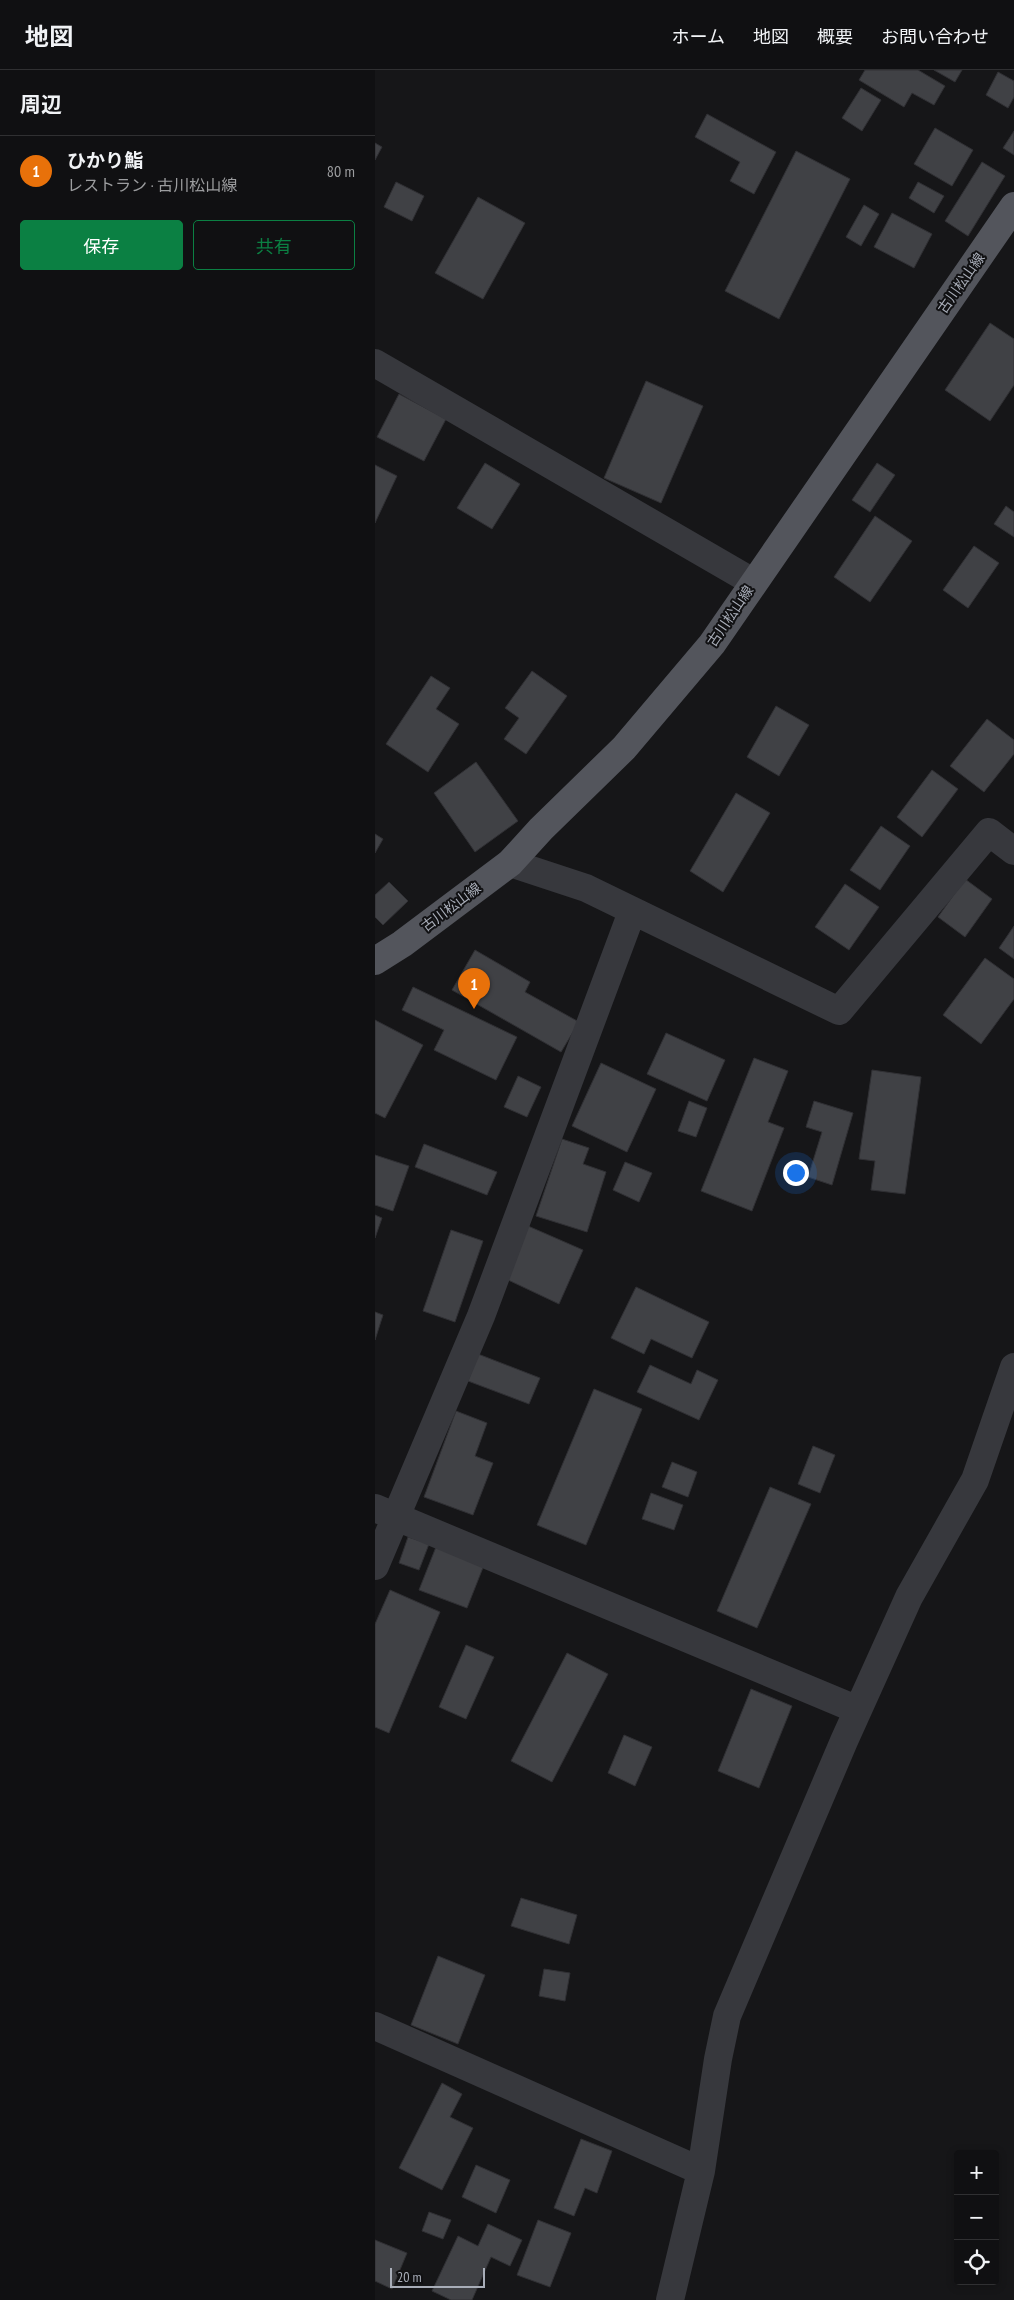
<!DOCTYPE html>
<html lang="ja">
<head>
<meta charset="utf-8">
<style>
  body { margin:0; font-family:"PT Sans Narrow","Noto Sans JP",sans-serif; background:#1e1e20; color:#f1f3f6 }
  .controls { position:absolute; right:15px; bottom:15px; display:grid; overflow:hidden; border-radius:5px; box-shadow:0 2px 8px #0003 }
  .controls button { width:45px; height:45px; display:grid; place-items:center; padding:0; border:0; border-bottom:1px solid #303032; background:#101012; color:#f1f3f6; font:25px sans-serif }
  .scale { position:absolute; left:15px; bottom:12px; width:95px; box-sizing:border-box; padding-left:5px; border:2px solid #a8adb8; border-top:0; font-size:14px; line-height:18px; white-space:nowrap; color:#a8adb8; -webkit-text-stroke:4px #111113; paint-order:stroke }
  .you { position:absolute; left:420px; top:1102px; width:18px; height:18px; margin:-12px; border:4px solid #fff; border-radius:50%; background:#1a73e8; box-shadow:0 0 0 8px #1a73e833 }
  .badge { display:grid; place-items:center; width:32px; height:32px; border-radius:50%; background:#0b8043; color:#fff; font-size:16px; font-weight:700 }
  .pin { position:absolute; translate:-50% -41px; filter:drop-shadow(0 1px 2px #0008) }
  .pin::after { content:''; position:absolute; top:26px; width:18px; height:15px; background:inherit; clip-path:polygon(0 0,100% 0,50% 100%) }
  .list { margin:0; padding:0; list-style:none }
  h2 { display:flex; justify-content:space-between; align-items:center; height:65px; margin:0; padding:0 20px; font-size:21px }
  h2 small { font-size:16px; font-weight:400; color:#9c9d9f }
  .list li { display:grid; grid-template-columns:32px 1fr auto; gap:15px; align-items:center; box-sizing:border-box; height:70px; padding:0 20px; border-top:1px solid #303032 }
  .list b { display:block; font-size:19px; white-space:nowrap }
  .list p { margin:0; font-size:16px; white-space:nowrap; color:#9c9d9f }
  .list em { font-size:16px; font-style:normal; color:#9c9d9f }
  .actions { display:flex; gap:10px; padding:15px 20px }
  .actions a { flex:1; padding:11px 0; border:1px solid #0b8043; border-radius:5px; text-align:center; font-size:18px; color:#0b8043 }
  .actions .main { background:#0b8043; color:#fff }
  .icon { flex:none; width:28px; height:28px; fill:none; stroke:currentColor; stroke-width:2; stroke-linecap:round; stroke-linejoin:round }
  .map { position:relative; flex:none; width:639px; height:2230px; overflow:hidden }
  header { display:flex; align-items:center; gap:30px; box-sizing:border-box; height:70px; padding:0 25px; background:#101012; border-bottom:1px solid #303032 }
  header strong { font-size:24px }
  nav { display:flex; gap:28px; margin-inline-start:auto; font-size:18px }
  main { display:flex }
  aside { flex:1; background:#101012 }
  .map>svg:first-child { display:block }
  .building { fill:#404145; stroke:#303034 }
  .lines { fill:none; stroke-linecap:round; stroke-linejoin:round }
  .minor { stroke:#37383d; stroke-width:28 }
  .major { stroke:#53555c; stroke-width:28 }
  .labels { text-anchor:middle; stroke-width:4; stroke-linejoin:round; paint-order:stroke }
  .street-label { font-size:14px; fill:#a8adb8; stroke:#111113 }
</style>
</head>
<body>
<header>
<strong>地図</strong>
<nav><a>ホーム</a><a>地図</a><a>概要</a><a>お問い合わせ</a></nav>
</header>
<main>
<aside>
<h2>周辺<small></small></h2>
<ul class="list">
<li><span class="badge" style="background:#e8710a">1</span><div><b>ひかり鮨</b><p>レストラン · 古川松山線</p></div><em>80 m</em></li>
</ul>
<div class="actions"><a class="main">保存</a><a>共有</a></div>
</aside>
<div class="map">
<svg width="639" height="2230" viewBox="0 0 639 2230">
  <rect width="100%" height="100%" fill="#161618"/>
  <path class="building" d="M490,0h53l27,16 -11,19 -22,-12 -8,14 -45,-27z
    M559,0h28l-7,12z
    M623,2l16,9v16l-6,11 -22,-13z
    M486,18l20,12 -19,31 -20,-13z
    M332,44l69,38 -22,42 -24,-13 10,-19 -45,-25z
    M560,58l38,22 -21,36 -38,-22z
    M639,61v24l-11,-7z
    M0,73l7,4 -7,13z
    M421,81l54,28 -71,140 -54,-28z
    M607,92l23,14 -37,60 -23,-15z
    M21,112l28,14 -12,25 -28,-14z
    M543,112l26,14 -10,17 -25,-15z
    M103,127l47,26 -42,76 -48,-26z
    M489,135l15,9 -18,32 -15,-9z
    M517,143l40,21 -18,34 -40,-21z
    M615,253l24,16v46l-24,36 -45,-31z
    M271,311l57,25 -42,97 -57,-25z
    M24,324l47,25 -22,42 -47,-24z
    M110,393l35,21 -28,45 -35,-21z
    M502,393l18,12 -25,37 -18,-12z
    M0,395l22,11 -22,47z
    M631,436l8,6v25l-20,-13z
    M500,446l37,25 -42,61 -36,-25z
    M599,476l25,17 -31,45 -25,-18z
    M157,601l35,25 -41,58 -22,-15 15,-21 -14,-10z
    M56,606l19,12 -14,21 23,15 -31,48 -42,-28z
    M401,636l33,19 -30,51 -32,-19z
    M612,649l27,21v14l-30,38 -34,-26z
    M101,692l42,59 -43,31 -41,-59z
    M557,700l26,19 -36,48 -25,-20z
    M361,723l34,20 -47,79 -33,-21z
    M506,756l29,20 -30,44 -30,-20z
    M0,764l8,5 -8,14z
    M590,809l27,20 -27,38 -27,-20z
    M14,812l19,19 -25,24 -8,-8v-22z
    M470,814l34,23 -30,43 -34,-23z
    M639,856v33l-15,-11z
    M100,880l55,32 -5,10 54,30 -18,30 -109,-62z
    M610,888l29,21v20l-33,45 -38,-29z
    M38,917l104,50 -21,43 -62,-30 10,-20 -42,-20z
    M0,950l48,25 -38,73 -10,-5z
    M291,963l59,27 -18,41 -60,-27z
    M379,988l34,13 -20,51 16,6 -32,83 -51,-20z
    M226,993l55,26 -29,63 -55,-26z
    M497,1000l49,7 -16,117 -34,-4 4,-29 -16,-2z
    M143,1006l23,11 -14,30 -23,-10z
    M314,1031l18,7 -11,29 -18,-6z
    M439,1031l39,12 -21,72 -24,-8 14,-45 -16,-5z
    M187,1069l27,9 -6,16 23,8 -19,60 -51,-16z
    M49,1074l73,28 -10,23 -72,-28z
    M0,1085l34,11 -16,45 -18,-6z
    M250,1092l27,11 -13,29 -26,-12z
    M0,1145l7,3 -7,20z
    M153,1156l55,24 -24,54 -55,-26z
    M76,1160l32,11 -28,81 -32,-11z
    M261,1217l73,35 -17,36 -41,-19 -7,15 -33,-16z
    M0,1242l8,3 -8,25z
    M103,1284l62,24 -11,26 -61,-23z
    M275,1295l41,19 6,-14 21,10 -19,40 -62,-28z
    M219,1319l48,20 -56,136 -49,-20z
    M81,1341l31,12 -12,33 18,7 -20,52 -49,-18z
    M438,1376l22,9 -15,38 -22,-9z
    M297,1392l25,10 -9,25 -26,-10z
    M395,1417l41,17 -54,124 -40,-17z
    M276,1423l32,12 -9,25 -32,-11z
    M33,1467l21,7 -10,26 -20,-7z
    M61,1477l48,18 -17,43 -48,-18z
    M15,1520l50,22 -51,121 -14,-6v-103z
    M91,1575l28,12 -28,62 -27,-12z
    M192,1583l41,21 -56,108 -41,-21z
    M376,1619l41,17 -33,82 -41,-17z
    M249,1665l28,12 -17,39 -27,-13z
    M146,1828l56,17 -8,29 -58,-18z
    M63,1886l47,19 -27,69 -47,-19z
    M169,1899l26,4 -5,28 -26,-5z
    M67,2013l20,11 -12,23 23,11 -31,62 -43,-22z
    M206,2069l31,12 -15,42 -12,-5 -11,28 -20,-8z
    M101,2095l34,15 -14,33 -34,-16z
    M54,2142l22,8 -8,19 -21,-8z
    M163,2150l33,13 -21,54 -33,-12z
    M113,2154l34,16 -12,26 -19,-9 -19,43h-21l-19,-9 26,-55 20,10z
    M0,2170l32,13 -15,36 -17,-8z"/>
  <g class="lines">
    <path class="minor" d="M0,293l378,219
      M135,793l76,25 253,123 150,-179 25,19
      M0,1438l483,202
      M0,1496l106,-250 151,-404
      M0,1956l326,145
      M295,2230l31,-129 17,-112 9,-43 117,-275 65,-144 66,-117 39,-113"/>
    <path class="major" d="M0,891l27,-17 108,-81 31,-34 83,-81 88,-104 302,-438"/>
  </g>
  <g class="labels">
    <g class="street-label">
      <text transform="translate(586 213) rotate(-55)" y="5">古川松山線</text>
      <text transform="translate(355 546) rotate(-56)" y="5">古川松山線</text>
      <text transform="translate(76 837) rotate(-37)" y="5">古川松山線</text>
    </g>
  </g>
</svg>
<div class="controls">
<button>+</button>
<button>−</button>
<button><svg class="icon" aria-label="locate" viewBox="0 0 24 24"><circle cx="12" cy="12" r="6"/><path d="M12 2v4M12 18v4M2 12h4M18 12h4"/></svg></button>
</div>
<div class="scale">20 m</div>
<div class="you"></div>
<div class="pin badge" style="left:99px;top:939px;background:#e8710a">1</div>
</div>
</main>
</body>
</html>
